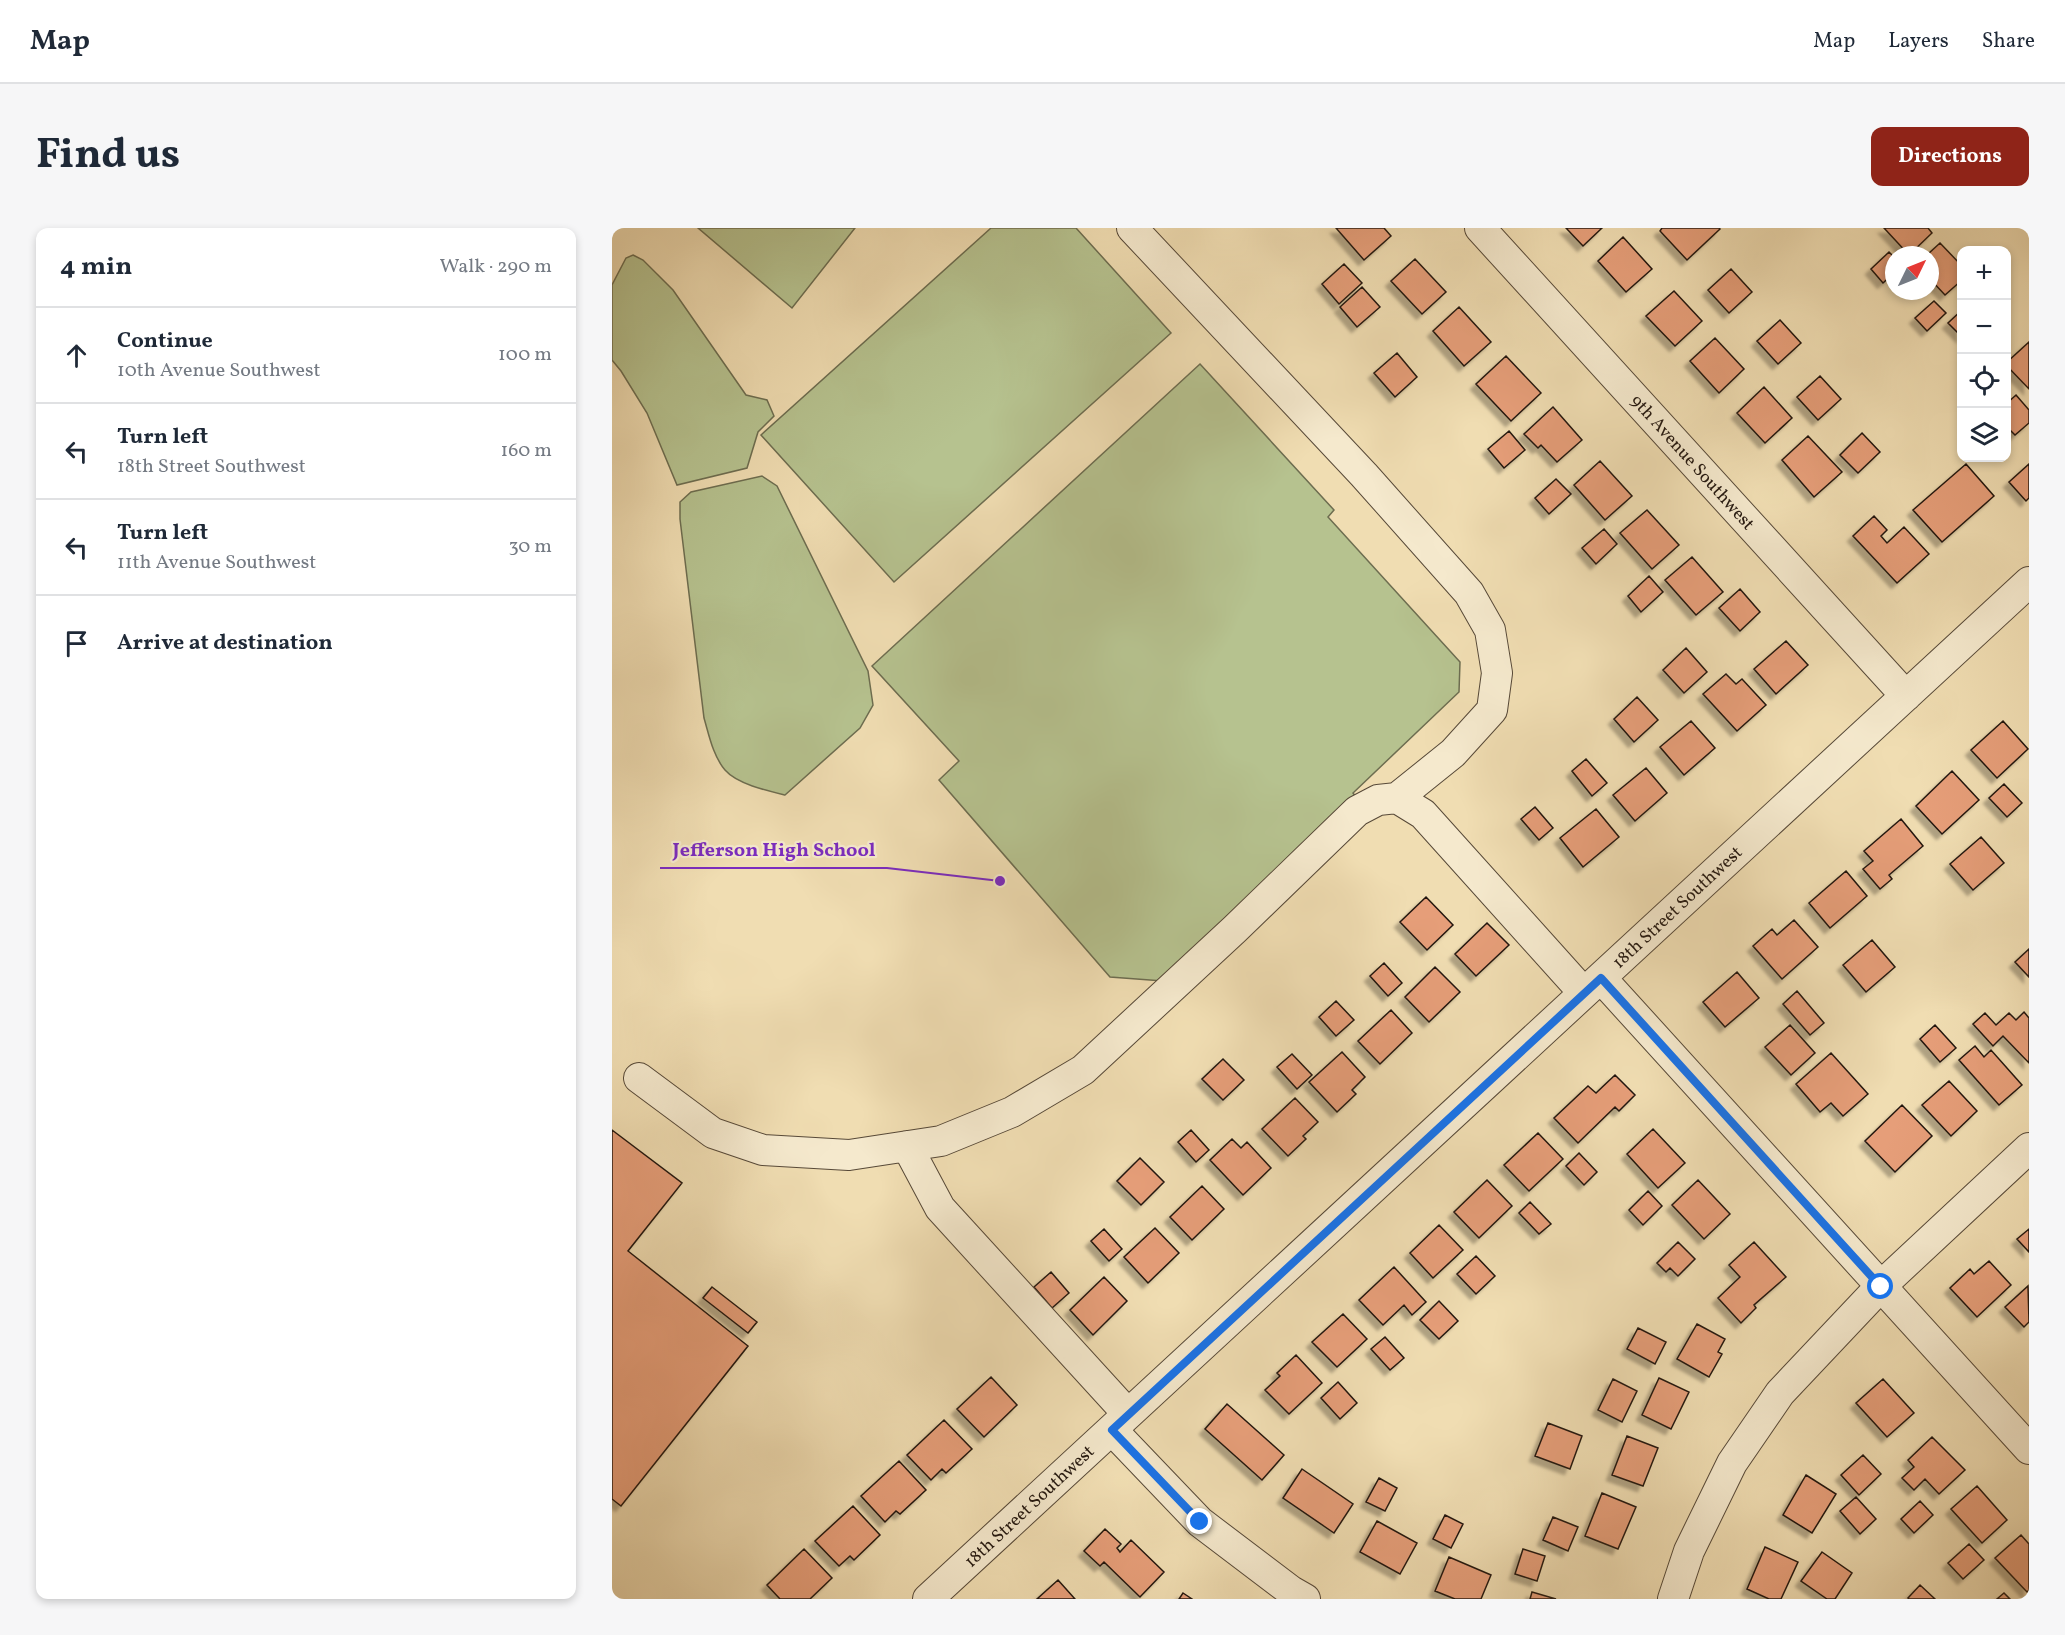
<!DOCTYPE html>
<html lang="en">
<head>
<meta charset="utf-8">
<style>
  body { margin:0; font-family:Vollkorn,serif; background:#f6f6f7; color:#1f2937 }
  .controls { position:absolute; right:18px; top:18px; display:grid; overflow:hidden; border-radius:12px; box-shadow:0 3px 9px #0003 }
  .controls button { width:54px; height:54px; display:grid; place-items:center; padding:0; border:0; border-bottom:2px solid #e0e1e3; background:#fff; color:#1f2937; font:30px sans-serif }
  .compass { position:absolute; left:1273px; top:18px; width:54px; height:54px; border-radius:50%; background:#fff; box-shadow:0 3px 9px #0003; rotate:47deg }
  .stop { position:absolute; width:18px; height:18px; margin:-14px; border:4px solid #1a73e8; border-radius:50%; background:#fff }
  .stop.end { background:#1a73e8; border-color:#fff; box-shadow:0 2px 6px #0008 }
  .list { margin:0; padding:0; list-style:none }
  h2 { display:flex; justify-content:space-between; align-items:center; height:78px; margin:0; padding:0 24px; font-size:26px }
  h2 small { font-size:20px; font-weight:400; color:#747a83 }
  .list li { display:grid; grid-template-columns:39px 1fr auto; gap:18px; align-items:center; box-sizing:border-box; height:96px; padding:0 24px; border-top:2px solid #e0e1e3 }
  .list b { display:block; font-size:22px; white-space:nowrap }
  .list p { margin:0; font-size:20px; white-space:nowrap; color:#747a83 }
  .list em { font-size:20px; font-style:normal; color:#747a83 }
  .icon { flex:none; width:33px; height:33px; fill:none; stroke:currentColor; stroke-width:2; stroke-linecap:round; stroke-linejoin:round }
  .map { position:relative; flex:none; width:1417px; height:1371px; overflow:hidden; border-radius:12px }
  header { display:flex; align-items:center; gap:36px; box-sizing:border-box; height:84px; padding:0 30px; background:#fff; border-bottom:2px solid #e0e1e3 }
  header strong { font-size:28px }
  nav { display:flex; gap:33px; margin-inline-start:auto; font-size:21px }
  .intro { display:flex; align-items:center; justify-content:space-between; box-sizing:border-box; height:144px; padding:0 36px }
  h1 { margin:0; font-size:42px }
  .button { padding:15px 27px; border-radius:12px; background:#8f2418; color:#fff; font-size:21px; font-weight:700 }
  main { display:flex; gap:36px; padding:0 36px }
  aside { flex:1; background:#fff; border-radius:12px; box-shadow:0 3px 9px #0003 }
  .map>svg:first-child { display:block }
  .green { fill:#b6c28f; stroke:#6d6d50; stroke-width:1.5 }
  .building { fill:#e69e79; stroke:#241810; stroke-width:1.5; filter:url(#shadow) }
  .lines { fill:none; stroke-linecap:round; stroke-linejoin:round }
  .minor-casing { stroke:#574938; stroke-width:32 }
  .minor { stroke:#f5e9cd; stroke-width:30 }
  .route { stroke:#1a73e8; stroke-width:8 }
  .labels { text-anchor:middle; stroke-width:4.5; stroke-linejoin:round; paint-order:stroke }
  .street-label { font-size:18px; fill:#241810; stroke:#f5e9cd }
  .leader { fill:none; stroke:#7b2cbf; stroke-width:2 }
  .callout-dot { fill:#7b2cbf; stroke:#f5e9cd; stroke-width:2 }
  .callout-label { font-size:20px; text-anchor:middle; font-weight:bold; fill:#7b2cbf; stroke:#f5e9cd; stroke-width:4.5; stroke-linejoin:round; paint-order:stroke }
</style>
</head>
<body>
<header>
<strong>Map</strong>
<nav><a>Map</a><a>Layers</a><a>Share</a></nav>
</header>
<div class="intro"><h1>Find us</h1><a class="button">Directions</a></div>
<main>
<aside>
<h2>4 min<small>Walk · 290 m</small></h2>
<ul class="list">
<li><svg class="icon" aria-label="ahead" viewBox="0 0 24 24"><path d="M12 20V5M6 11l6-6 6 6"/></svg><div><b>Continue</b><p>10th Avenue Southwest</p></div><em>100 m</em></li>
<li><svg class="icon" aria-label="left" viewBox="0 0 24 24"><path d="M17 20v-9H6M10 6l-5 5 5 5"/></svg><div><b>Turn left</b><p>18th Street Southwest</p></div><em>160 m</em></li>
<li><svg class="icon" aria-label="left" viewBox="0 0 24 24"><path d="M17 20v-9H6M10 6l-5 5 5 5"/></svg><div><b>Turn left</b><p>11th Avenue Southwest</p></div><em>30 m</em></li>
<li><svg class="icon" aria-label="arrive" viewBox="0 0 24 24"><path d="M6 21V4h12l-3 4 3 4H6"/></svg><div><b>Arrive at destination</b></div></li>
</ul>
</aside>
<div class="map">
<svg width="1417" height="1371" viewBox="0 0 1417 1371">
  <defs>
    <filter id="shadow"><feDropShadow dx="-5.5" dy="5.5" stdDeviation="1.5" flood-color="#0004"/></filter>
  </defs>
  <rect width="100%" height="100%" fill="#f0ddb2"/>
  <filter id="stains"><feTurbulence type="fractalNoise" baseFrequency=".00333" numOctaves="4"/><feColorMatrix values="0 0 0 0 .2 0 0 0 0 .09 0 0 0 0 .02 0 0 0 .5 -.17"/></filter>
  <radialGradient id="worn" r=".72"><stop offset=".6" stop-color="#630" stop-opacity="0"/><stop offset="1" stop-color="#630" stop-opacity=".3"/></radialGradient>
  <path class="green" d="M86,0h157l-63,80z
    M379,0h85l95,105 -277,249 -133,-147z
    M21,27l10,5 30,30 73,105 21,5 7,16 -16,16 -11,36 -70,17 -30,-72 -26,-42 -9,-11v-75l14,-27z
    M588,136l134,146 -6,7 132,145 -1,30 -106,101 3,4 -193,184 -53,-4 -171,-197 20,-19 -87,-95z
    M150,248l15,10 91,185 5,34 -13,23 -75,67c-17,-4 -48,-11 -60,-25 -12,-14 -16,-35 -21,-52l-24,-199v-17l11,-10z"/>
  <path class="building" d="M724,0h48l7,8 -27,24z
    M954,0h36l-19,18z
    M1050,0h57l1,1 -33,31 -27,-29z
    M1272,0h44l4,5 -23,22z
    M1011,9l29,32 -26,23 -28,-31z
    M1328,15l22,23v14l-17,15 -15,-16v-24h-3z
    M1277,24l5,5v16l-11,10 -12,-14z
    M803,31l31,33 -24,22 -31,-33z
    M732,36l18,19 -23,21 -17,-20z
    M1119,41l21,23 -23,21 -21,-23z
    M750,59l18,20 -23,20 -17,-20z
    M1062,63l28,30 -27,25 -29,-30z
    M1322,73l12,12 -19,18 -12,-13z
    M847,79l32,35 -27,24 -31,-35z
    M1350,82v27l-14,-14z
    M1168,92l21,23 -23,21 -21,-23z
    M1103,110l29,31 -25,24 -29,-32z
    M1417,114v47l-23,-24v-2z
    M785,125l20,24 -22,20 -21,-24z
    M894,128l35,37 -30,28 -35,-37z
    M1208,148l21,23 -23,21 -21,-23z
    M1152,159l28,31 -27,25 -28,-30z
    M1404,167l13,15v13l-14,12 -9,-9v-22z
    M941,179l29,33 -25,22 -16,-17 -3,3 -14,-14z
    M897,203l16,19 -21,18 -16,-19z
    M1250,205l18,19 -22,21 -18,-18z
    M1196,208l34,36 -28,25 -32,-37z
    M988,233l32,35 -27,24 -31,-35z
    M1354,236l28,32 -52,46 -29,-32z
    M1417,236v34l-3,3 -17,-19z
    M944,251l15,15 -22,20 -14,-16z
    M1035,282l32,35 -27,24 -32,-36z
    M1262,288l13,14 -6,6 6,7 17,-16 25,27 -32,29 -44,-47z
    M992,301l13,15 -21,20 -14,-16z
    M1080,329l31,35 -27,23 -31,-35z
    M1037,348l14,16 -22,20 -13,-16z
    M1128,361l20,23 -20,19 -21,-23z
    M1174,413l22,24 -32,29 -22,-25z
    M1074,420l21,24 -23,21 -21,-23z
    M1114,446l10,10 6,-5 24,26 -29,26 -34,-37z
    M1025,469l21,23 -24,22 -20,-23z
    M1079,493l24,27 -31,27 -24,-28z
    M1391,493l25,28 -31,29 -26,-28z
    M974,531l21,24 -15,13 -20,-25z
    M1034,540l21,25 -32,28 -22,-26z
    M1340,543l27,29 -37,34 -26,-28z
    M1392,556l18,19 -15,14 -18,-19z
    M923,579l18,21 -14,12 -18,-21z
    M984,581l23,28 -36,30 -23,-29z
    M1289,591l22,27 -34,29 3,4 -12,10 -17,-20 10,-8 -9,-10z
    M1369,609l23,26 -31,27 -23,-26z
    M1234,643l21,25 -37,32 -21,-25z
    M814,669l27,28 -26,25 -27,-28z
    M1182,692l24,27 -36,32 -29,-33 19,-17 5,6z
    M875,695l22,22 -33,31 -21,-22z
    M1260,712l23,27 -29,25 -23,-27z
    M1417,721v28l-14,-15z
    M772,735l18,20 -14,13 -18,-20z
    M823,739l25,25 -31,30 -24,-25z
    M1125,744l22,26 -34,29 -22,-25z
    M1185,763l27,32 -14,12 -27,-31z
    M724,773l18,19 -18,16 -17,-19z
    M779,782l21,23 -32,31 -22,-23z
    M1412,784l5,6v45l-26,-27 -10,10 -20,-22 12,-11 11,12 13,-12 7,7z
    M1178,797l25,28 -24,22 -26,-28z
    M1323,797l21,23 -16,14 -20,-23z
    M1363,818l9,11 7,-7 31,35 -23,20 -40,-45z
    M730,824l23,25 -13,13 4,4 -19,18 -28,-30z
    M1219,825l37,41 -25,22 -12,-13 -11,9 -24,-28z
    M680,826l20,21 -15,14 -20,-22z
    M611,831l21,21 -21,20 -21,-21z
    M1003,847l20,20 -16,16 -4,-4 -37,36 -24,-25 34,-32 8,7z
    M1337,853l28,30 -26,25 -29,-31z
    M683,870l23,24 -15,14 3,3 -18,17 -26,-27z
    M1290,877l30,31 -37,36 -30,-31z
    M1041,901l32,34 -27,25 -31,-34z
    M0,902l70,53 -54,68 120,95 -127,160 -9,-7z
    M579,902l18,20 -13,12 -18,-20z
    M926,905l25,26 -34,32 -25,-26z
    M620,911l9,9 6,-6 24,26 -28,27 -33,-35z
    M967,925l18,19 -13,13 -18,-19z
    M528,930l24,24 -23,23 -24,-24z
    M875,952l25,26 -33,32 -25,-26z
    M1086,952l32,34 -26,25 -32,-34z
    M590,958l22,23 -32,31 -22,-23z
    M1036,963l14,15 -19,19 -14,-15z
    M918,974l21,22 -12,10 -20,-21z
    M827,997l24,25 -30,28 -23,-25z
    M543,1000l24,25 -31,30 -24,-26z
    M492,1001l18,20 -13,12 -18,-20z
    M1417,1001v23l-12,-13z
    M1066,1014l17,17 -17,17 -8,-8 -4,4 -9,-9z
    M1142,1014l32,35 -32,28 2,3 -15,15 -23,-25 22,-21 -11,-12z
    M864,1028l19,20 -19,18 -19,-20z
    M1377,1033l22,24 -34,32 -27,-29 20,-19 4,5z
    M782,1039l32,35 -14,13 -8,-10 -21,20 -24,-25z
    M439,1044l18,21 -17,15 -18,-21z
    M492,1049l23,24 -34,34 -23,-25z
    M1416,1058l1,36 -5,5 -19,-20z
    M100,1059l45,35 -9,11 -45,-35z
    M827,1073l19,20 -19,18 -19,-19z
    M731,1086l24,25 -30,28 -25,-25z
    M1085,1096l28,15 -7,13 4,2 -13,23 -32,-18z
    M1026,1100l28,14 -11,22 -28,-15z
    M773,1109l19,21 -14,12 -19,-21z
    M684,1127l26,28 -33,31 -24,-24 15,-14 -3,-3z
    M379,1149l26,28 -33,32 -27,-28z
    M1047,1150l30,14 -18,37 -29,-14z
    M1001,1151l24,12 -15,31 -24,-12z
    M1271,1151l31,34 -27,24 -31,-34z
    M726,1154l19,21 -17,16 -19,-21z
    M615,1176l57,51 -22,25 -57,-51z
    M332,1192l28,29 -26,24 -4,-4 -11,11 -24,-25z
    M936,1195l34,13 -12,33 -35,-13z
    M1015,1208l31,12 -15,38 -31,-11z
    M1320,1209l33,33 -26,24 -14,-15 -11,11 -12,-12 12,-11 -6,-7z
    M1251,1227l18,19 -22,21 -18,-20z
    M287,1233l27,29 -26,24 -4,-3 -11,11 -24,-26z
    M690,1241l51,35 -19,29 -51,-35z
    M1194,1247l30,19 -24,39 -29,-18z
    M767,1250l18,10 -12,23 -19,-9z
    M1365,1258l30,34 -25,23 -31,-34z
    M990,1265l34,14 -18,42 -33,-13z
    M1244,1269l20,22 -16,15 -20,-23z
    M1308,1273l13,14 -19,18 -13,-14z
    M241,1278l27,29 -26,25 -4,-4 -11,10 -24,-25z
    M833,1287l18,9 -12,24 -18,-9z
    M941,1289l25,10 -10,24 -25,-11z
    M765,1293l40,22 -17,31 -40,-22z
    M493,1301l16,15 -4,4 3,4 11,-12 33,32 -24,25 -36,-35 -4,4 -16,-15z
    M1409,1307l8,9v46l-2,2 -32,-34z
    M1357,1316l15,16 -21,19 -15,-16z
    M1153,1319l33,15 -17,37h-12l-22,-10z
    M192,1321l28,29 -22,21h-30l-13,-14z
    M911,1321l22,7 -8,25 -22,-7z
    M1210,1324l30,21 -17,26h-8l-26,-18z
    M837,1329l42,18 -10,24h-26l-20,-8z
    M446,1352l17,19h-38z
    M1308,1357l15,14h-26l-1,-1z
    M920,1364l24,7h-26z
    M571,1365l9,6h-13z
    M1392,1365l6,6h-13z"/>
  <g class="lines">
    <defs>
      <path id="minor" d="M868,0l426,468
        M785,570l26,16 161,179
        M989,750l428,471
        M27,850l74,55 50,17 86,5 92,-14 71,-29 71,-42 152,-141 122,-118 21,-11 19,-2 56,-45 39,-43 5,-37 -7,-43 -21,-37 -105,-118 -232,-247
        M295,918l33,62 188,206
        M500,1202l88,92 91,69 14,8
        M316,1371l1101,-1017
        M1061,1371l16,-48 43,-88 48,-70 101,-107 148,-138"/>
    </defs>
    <use href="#minor" class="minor-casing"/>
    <use href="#minor" class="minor"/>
  </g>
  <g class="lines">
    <path class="route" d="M588,1294l-88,-92 489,-452 280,309"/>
  </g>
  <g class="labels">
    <g class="street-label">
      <text transform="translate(1081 234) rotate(48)" y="6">9th Avenue Southwest</text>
      <text transform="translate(1065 679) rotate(-43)" y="6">18th Street Southwest</text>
      <text transform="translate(417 1278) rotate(-43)" y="6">18th Street Southwest</text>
    </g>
  </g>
  <path class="leader" d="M388 653L275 640H48"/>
  <circle class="callout-dot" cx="388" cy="653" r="6"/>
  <g class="callout-label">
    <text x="162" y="628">Jefferson High School</text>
  </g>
  <rect width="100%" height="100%" filter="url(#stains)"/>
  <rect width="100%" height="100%" fill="url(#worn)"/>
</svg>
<div class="controls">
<button>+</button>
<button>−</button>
<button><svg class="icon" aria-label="locate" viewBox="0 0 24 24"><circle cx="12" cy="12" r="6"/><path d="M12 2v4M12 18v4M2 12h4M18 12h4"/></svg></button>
<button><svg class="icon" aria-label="layers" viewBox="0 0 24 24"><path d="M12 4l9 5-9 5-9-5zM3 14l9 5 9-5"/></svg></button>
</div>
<svg class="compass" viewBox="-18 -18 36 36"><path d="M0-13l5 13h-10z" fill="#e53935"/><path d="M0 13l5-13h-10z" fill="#747a83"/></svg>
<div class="stop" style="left:1269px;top:1059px"></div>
<div class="stop end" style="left:588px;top:1294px"></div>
</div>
</main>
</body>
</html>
